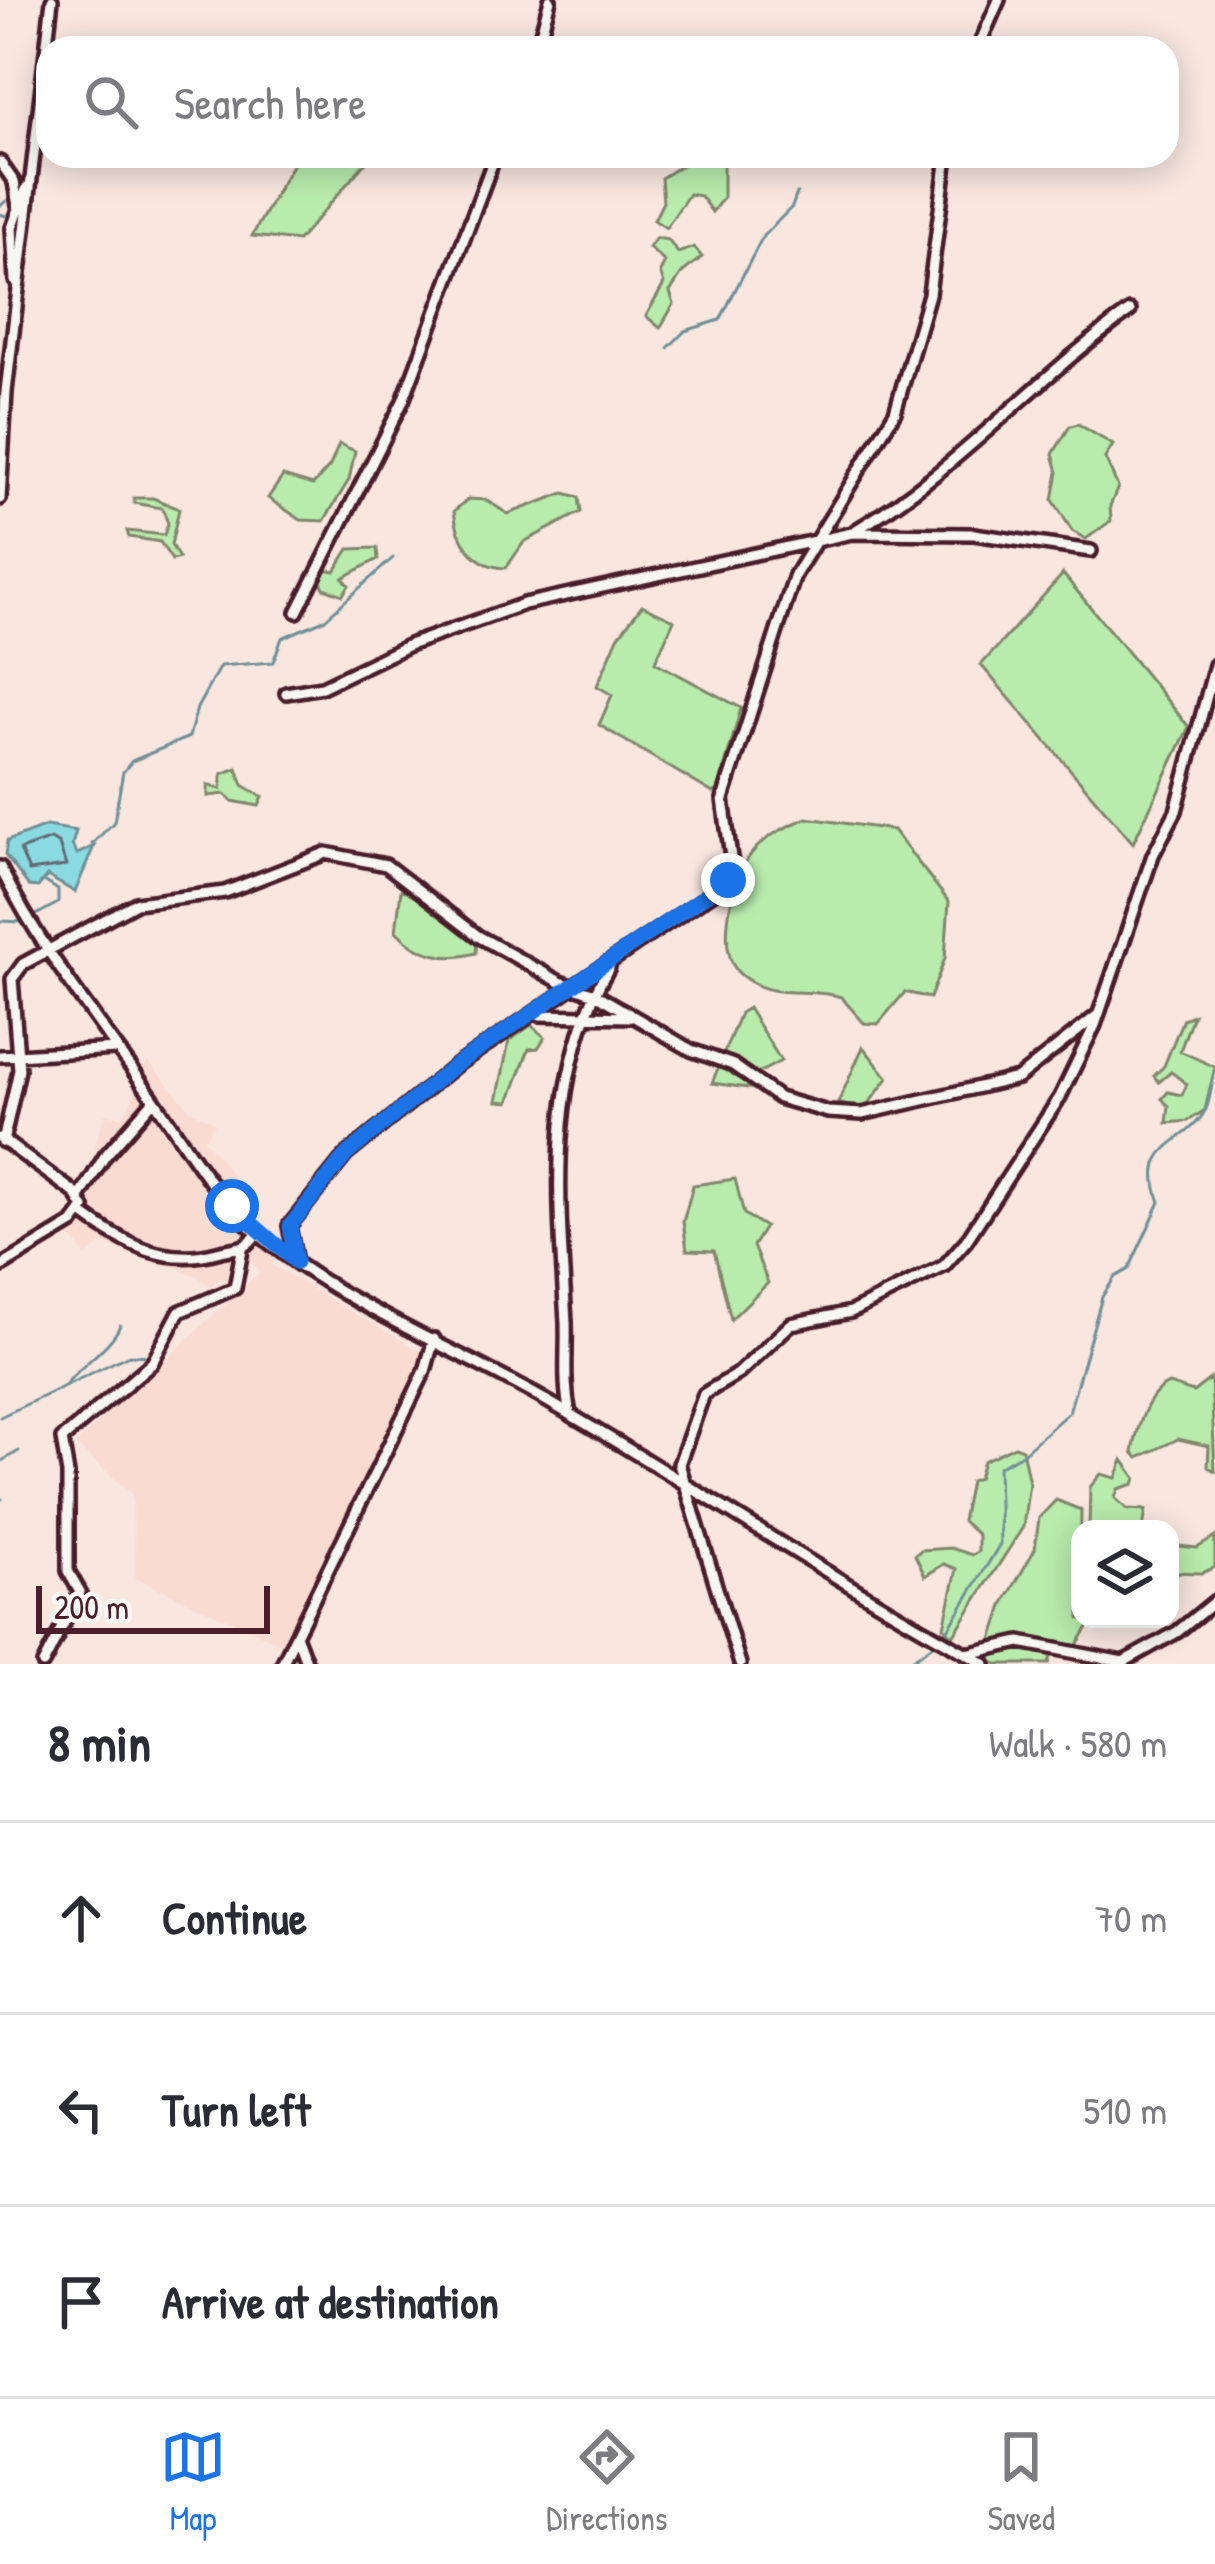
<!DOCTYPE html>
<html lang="en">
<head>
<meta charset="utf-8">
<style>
  body { margin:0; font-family:"Patrick Hand",sans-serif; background:#f7f7f7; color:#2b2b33 }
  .controls { position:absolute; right:36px; bottom:36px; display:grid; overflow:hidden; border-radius:24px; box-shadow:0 6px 30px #0003 }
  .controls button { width:108px; height:108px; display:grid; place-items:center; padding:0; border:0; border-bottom:3px solid #e1e1e2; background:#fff; color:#2b2b33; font:60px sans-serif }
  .scale { position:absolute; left:36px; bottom:30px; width:234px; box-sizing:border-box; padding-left:12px; border:6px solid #4a1f2b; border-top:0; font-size:33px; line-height:42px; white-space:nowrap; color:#4a1f2b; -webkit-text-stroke:9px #f6f6f2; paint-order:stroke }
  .stop { position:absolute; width:36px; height:36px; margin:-27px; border:9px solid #1a73e8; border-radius:50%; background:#fff }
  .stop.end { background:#1a73e8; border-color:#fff; box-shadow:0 3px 12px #0008 }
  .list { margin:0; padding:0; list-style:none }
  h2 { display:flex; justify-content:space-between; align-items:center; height:156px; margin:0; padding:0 48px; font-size:51px }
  h2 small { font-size:39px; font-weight:400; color:#7c7c81 }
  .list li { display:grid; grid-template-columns:78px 1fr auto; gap:36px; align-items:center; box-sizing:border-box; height:192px; padding:0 48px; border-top:3px solid #e1e1e2 }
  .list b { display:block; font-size:45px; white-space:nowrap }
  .list em { font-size:39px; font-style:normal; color:#7c7c81 }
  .icon { flex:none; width:66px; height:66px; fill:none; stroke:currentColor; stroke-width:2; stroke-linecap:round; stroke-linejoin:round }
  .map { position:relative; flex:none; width:1215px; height:1664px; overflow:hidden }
  .search { position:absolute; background:#fff; box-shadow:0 6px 30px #0003; left:36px; right:36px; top:36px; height:132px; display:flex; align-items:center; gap:30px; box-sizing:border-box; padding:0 42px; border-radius:36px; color:#7c7c81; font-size:45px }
  .sheet { height:732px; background:#fff }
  nav { display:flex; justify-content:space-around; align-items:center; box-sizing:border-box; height:168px; border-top:3px solid #e1e1e2; background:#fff; font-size:33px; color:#7c7c81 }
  nav a { display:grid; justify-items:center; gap:6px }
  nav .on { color:#1a73e8 }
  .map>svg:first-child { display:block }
  .built { fill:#f9dbd2 }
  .green { fill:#b8ecad; stroke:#81866c; stroke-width:3 }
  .water { fill:#89dbe1; stroke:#709098; stroke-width:3 }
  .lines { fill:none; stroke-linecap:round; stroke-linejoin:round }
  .shore { stroke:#636a74; stroke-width:3 }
  .stream { stroke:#709098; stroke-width:3 }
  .minor-casing { stroke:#4a1f2b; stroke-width:18 }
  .minor { stroke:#f6f6f2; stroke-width:9 }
  .route { stroke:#1a73e8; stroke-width:15 }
</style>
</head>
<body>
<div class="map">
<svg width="1215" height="1664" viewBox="0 0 1215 1664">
  <rect width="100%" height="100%" fill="#f8e6df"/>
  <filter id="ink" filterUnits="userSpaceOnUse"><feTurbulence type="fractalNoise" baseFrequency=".00833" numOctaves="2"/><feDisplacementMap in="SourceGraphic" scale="24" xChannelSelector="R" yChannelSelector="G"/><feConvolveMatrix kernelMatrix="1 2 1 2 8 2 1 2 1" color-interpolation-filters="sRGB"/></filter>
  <g filter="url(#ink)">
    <path class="built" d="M149,1062l41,48 25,13 -11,16 31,39 -22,18 20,26 42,37 -4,6 152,88 -138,292 -149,-67 -4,-84 -57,-50 186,-173 -13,-11 -19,25 -8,-7 -10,9 -13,-11 -96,-33 -16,13 -24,-30 11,-3 31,-67 -10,-8 11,-34 18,3 17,-34 -6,-10z"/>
    <path class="green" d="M322,156h27l16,7 -67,78 -46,-5 43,-76z
      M686,156h37v42l-11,14 -12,-16 -11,-2 -23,34 -12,-8 9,-18 -2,-24 24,-15z
      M656,238l12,2 10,13 16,-6 8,10 -19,15 -13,20 4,12 -14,24 -14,-12 18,-32 -4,-12 5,-10 -16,-14z
      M1078,424l35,21 -8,13 13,29 -8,19 1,15 -25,18 -14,-8 -19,-31 5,-28 -5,-18 17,-28z
      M339,444l16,7 -6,29 -25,41 -23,-1 -33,-22 15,-22 30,9 17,-19z
      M564,493l15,4 2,15 -57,30 -18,26c-32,-1 -49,-28 -52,-57l14,-12 18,1 22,14z
      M134,498h19l26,11 -8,36 8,13 -7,2 -12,-18 -31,-5 -2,-6 37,4 4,-12 -6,-15 -28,-5z
      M377,548l1,11 -35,19 6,7 -6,10 -19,-7 -5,-11 5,-8 11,2 14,-22z
      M1063,574l126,153 -56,116 -152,-178z
      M642,605l32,15 -19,42 86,46 -23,82 -5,3 -114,-68 13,-30 -15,-9 21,-49z
      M237,768l6,17 20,12 -4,9 -27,-5 -7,-7 -17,2v-11l13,4 1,-15z
      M807,818l86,12 56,72 -4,56 -15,40 -25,-6 -27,32 -14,-1 -23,-26c-34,-11 -67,5 -100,-22 -27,-22 -9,-97 10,-121 14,-18 36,-28 56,-36z
      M401,890l10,2 66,48 -1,13c-31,9 -59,1 -80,-22z
      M748,1008l33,53 -26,14v14l-43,-6 28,-70z
      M1193,1015l-13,36 35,16 -10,43 -17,11 -21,2 2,-17 -7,-7 6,-7 14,3 5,-11 -16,-12 -12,10 -5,-6 10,-10 19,-47z
      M531,1025l14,12 -7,11 -9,1 -20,53 -12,-1 12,-60z
      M863,1047l25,31 -24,32 -26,-7z
      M735,1179l9,35 21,13 -12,19 15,37 -37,36 -17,-68 -27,-1 -4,-28 10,-37z
      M1211,1378l4,93 -7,-4 1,-21 -31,-7 -40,19 -5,-6c4,-23 14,-60 36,-68l24,8z
      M1015,1446l7,3 7,34 -6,44 -70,109 -9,-9 13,-58 -13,-5 -19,12 -10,-21 6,-5 30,-2 21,7 6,-3v-17l-16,-14 8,-40 8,-3 5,-17z
      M1123,1460l13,18 -2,6 -16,5 -3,9 12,11 19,1 -3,19h-54l1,-42 11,-13 15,4z
      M1056,1500l25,10 -1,109h13l-21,34 -19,-4 -4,15h-52l-11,-6 18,-55 31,-54 4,-31z
      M1215,1537v30l-13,6 -32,-1v-27l27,3z"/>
    <path class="water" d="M46,826l30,5 -4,14 5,9 17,-8 -19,46 -28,-16 -9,11 -9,-1 -24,-31 2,-14z"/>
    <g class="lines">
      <path class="shore" d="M51,839l8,5 7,22 -37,5 -9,-21z"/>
      <path class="stream" d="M0,206l6,-5
        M0,214l6,2
        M668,348l17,-17 35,-11 43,-84 29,-29 5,-14
        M92,844l22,-22 9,-50 9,-11 57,-24 8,-29 23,-42 53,-4 9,-24 42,-18 69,-62
        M0,921l23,1 35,-19v-13l-14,-9
        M66,1384c15,-19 47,-39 54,-59
        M0,1417l129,-62 21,1
        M0,1462l19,-11
        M0,1499h2
        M944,1636l56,-92 -2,-77 24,-13 47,-42 33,-115 13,-20 14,-8 31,-67c-22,-61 27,-55 46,-93 5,-11 5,-25 9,-37
        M906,1664l31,-22"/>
      <defs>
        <path id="minor" d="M537,48l13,-48
          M978,48l21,-48
          M0,162l14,20 4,24
          M15,281l-3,-53 15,-41
          M0,499l6,-107 46,-392
          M856,530c103,-61 178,-151 274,-219
          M297,612l106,-211 92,-245
          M286,693l36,-6 87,-42 115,-41 328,-71 122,1 117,17
          M0,867c39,79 94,149 145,220 35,48 66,106 111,145 84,72 195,114 291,169 148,85 288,181 438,263
          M540,1015l91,2
          M0,1056l116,-7
          M3,1142l16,-72 -7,-91 11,-15 113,-61 89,-11 101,-39 60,12 92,71 82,46 35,12 96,56 42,15 46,33 49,14 34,2 156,-36 81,-64
          M79,1198l26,-42 49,-56
          M83,1214c42,31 83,52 134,38 21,-6 27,0 40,-19
          M296,1262l-7,-36 57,-71 109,-89 262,-176 16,-18 -10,-73 72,-224 100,-163 34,-118 18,-138
          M0,1267l73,-44 11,-15 -9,-15 -75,-55
          M570,1414c-7,-32 -3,-60 -4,-92 -7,-121 -21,-245 43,-355
          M967,1654l53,-12 103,20 54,-30 38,-31
          M43,1664l37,-72 -12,-21v-97l-6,-35 90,-76 27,-51 56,-24 7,-38
          M282,1664l14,-29
          M307,1664l-11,-29 129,-264 9,-32
          M740,1664l-61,-200 25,-70 35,-21 52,-49 60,-12 93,-46 22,-25 94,-144 35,-72 58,-170 23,-44 39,-146"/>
      </defs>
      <use href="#minor" class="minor-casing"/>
      <use href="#minor" class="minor"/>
    </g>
  </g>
  <g class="lines" filter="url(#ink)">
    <path class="route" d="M232,1206l64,56 -6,-36 56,-71 108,-89 274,-186"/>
  </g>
</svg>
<div class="controls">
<button><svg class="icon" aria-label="layers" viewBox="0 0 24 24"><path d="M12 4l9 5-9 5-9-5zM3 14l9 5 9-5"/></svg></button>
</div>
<div class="scale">200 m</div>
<div class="stop" style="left:232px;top:1206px"></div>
<div class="stop end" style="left:728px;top:880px"></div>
<div class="search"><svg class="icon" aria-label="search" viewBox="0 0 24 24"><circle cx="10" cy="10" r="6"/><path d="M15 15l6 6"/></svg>Search here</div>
</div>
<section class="sheet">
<h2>8 min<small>Walk · 580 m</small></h2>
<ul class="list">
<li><svg class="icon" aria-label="ahead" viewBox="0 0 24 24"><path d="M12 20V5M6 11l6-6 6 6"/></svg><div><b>Continue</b></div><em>70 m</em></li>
<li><svg class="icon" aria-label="left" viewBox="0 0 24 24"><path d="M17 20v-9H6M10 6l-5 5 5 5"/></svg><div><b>Turn left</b></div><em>510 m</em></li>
<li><svg class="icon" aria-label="arrive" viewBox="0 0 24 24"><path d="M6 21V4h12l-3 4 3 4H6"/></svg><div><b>Arrive at destination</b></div></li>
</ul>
</section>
<nav>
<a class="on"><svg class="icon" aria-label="map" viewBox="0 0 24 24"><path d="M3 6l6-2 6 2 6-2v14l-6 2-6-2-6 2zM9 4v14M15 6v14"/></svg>Map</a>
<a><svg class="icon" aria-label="directions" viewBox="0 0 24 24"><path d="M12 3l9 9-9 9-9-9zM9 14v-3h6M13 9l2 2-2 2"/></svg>Directions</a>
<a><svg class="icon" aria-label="saved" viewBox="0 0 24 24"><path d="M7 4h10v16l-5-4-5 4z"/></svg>Saved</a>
</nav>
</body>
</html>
